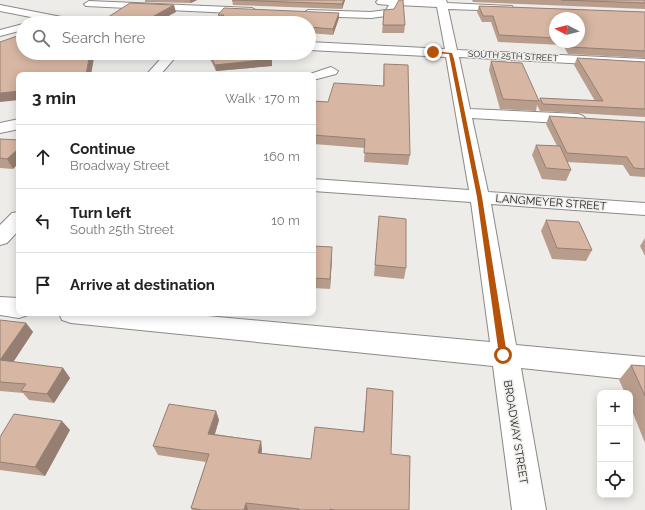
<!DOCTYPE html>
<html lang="en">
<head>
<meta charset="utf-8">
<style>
  body { margin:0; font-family:Raleway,sans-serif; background:#f2f2f2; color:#222 }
  .controls { position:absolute; right:12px; bottom:12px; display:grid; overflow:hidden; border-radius:8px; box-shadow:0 2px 10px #0003 }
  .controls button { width:36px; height:36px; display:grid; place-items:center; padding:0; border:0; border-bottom:1px solid #e0e0e0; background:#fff; color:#222; font:20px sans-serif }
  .compass { position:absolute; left:549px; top:12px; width:36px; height:36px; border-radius:50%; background:#fff; box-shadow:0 2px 10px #0003; rotate:277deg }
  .stop { position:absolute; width:12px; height:12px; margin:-9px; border:3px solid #b45309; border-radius:50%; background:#fff }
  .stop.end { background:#b45309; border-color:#fff; box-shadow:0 1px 4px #0008 }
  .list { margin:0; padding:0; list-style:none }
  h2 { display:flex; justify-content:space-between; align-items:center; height:52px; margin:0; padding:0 16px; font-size:17px }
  h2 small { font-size:13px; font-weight:400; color:#767676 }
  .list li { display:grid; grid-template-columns:26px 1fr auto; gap:12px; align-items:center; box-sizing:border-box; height:64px; padding:0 16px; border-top:1px solid #e0e0e0 }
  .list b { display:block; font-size:15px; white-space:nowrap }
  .list p { margin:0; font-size:13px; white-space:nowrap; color:#767676 }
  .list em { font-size:13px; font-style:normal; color:#767676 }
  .icon { flex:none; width:22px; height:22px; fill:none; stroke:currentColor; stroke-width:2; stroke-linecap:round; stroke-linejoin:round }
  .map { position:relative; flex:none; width:645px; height:510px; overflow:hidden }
  .search { position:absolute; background:#fff; box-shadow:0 2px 10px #0003; left:16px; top:16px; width:300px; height:44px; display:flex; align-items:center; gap:10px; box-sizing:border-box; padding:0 14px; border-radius:22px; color:#767676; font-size:15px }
  .panel { position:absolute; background:#fff; box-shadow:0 2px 10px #0003; left:16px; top:72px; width:300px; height:244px; border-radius:8px }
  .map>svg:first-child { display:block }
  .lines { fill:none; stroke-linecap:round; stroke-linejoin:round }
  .minor-casing { stroke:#8c8a88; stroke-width:2 }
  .minor { fill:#fff; fill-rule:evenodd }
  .wall { fill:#b99d8c; fill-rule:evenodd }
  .shaded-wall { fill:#967f72 }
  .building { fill:#d7b6a3; stroke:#967f72 }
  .route { fill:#b45309 }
  .labels { text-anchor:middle; stroke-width:3; stroke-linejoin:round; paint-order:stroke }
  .far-street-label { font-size:9px; fill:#242423; stroke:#eeece9 }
  .street-label { font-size:11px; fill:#242423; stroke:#eeece9 }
</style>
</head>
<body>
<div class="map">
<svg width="645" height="510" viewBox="0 0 645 510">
  <rect width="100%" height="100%" fill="#eeece9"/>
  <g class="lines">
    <defs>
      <path id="minor" d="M378,0h68l1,3 65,3 1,2 -5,3 -60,-2 9,41 188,9v8l-186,-10 11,52 108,5 5,2 3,3 -3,3 -5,2 -106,-6 16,74 157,11v12l-154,-11 25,141 129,12v24l-124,-13 25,142h-34l-19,-144 -422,-43 -9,-3 -3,-7h116l315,29 -19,-140 -158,-11v-12l156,11 -23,-133 -137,-7v-8l136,7 -8,-42 -39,-2 -5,10 -22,3 -63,-2 -5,-3 5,-3 63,2 15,-2 3,-5 -11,-1 -2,-2z
        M89,1l163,7 5,3 -5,3 -166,-8 -2,-2z
        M0,5l77,15 5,3h-21l-61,-12z
        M23,24v6l-23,6v-6z
        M166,53h13l-19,22h-14z
        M331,67l7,4 -2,3 -23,6v-5h-6z
        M19,119v10l-19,4v-10z
        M19,212v18l-12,13 -7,2v-20l12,-12z
        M0,297l19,1v15h10l-1,2 -9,3 -19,-3z"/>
    </defs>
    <use href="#minor" class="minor-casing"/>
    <use href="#minor" class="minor"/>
  </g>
  <path class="wall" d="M145,0h52l-6,3 -46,-1z
    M232,0h113l-3,9 -109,-4z
    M472,0h173v9l-172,-7z
    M479,6l166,6v46l-77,-4 -5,-9 -65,-3 -7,-20h-9l-5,-10zM555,18l24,24h-24z
    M384,10l21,15 -1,8h-22z
    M339,13v5l-6,17 -24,-2v-10l-90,-2 -1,-6z
    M207,53h61l4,6v7l-56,5z
    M577,58l68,4v55l-105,-6 -3,-6 -1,6 -36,-2 -11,-39 2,-9 48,40 1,-3 55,3 -21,-36z
    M384,64l26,91 -2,10 -44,-3 1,-14 -52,-4v-43l15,1 55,-16z
    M549,116l96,6v55l-15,-1 -7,-11 -56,-3 4,8 -5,11 -24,-2 -10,-24 4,-10 21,1 -11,-22z
    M0,139l13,30 -13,-1z
    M379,216l27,52 -2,11 -30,-3z
    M546,220l46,30 -6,11 -34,-2 -11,-28z
    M645,238v18l-5,-10z
    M313,246l19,11 -2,32 -17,-1z
    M265,313h27l-1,2z
    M0,320l26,3 7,9 -20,30 50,6 7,10 -16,25 -25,-3 -6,-7 -23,-2z
    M631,365l14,1v77l-15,-37v-13h-5l-6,-13z
    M367,388l24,66 18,56h-217l-1,-2 15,-46 -48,-7 -5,-9 63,-35 3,9 -4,14 46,7 1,9v3l49,6 52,-27z
    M70,430l-25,46 -45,-6v-33z"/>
  <path class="shaded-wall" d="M190,0h7l-6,3z
    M344,0h1l-3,9v-5z
    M174,5l2,7 -20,11h-15z
    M339,13v5l-6,17v-6z
    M90,53h12l-8,5 -3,17h-5z
    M272,59v7l-56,5 -1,-6z
    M19,91v9l-19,2v-9z
    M19,148v15l-6,6 -6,-10z
    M332,247v10l-2,32v-10z
    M26,323l7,9 -25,38 -8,-10z
    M63,368l7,10 -16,25 -7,-9z
    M216,411l3,9 -7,23 -4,-9z
    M62,421l8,9 -25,46 -10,-9z
    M261,441l1,9 -2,12 -2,-9z
    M246,503l2,7h-4z"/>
  <path class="building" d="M232,0h112l-2,4z
    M399,0h4l2,25h-22l1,-15 10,-1z
    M561,0h84v3z
    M130,3l44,2 -33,18h-42z
    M479,6l166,6v39l-75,-4 -3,-5h12v-24h-24v20l-56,-3 -6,-19h-10z
    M224,8l115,5 -6,16 -24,-2v-4h-92l7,-8h-6z
    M23,34v19h67l-4,22h-67v16l-19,2v-51z
    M209,53h59l4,6 -57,6z
    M577,58l68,4v47l-102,-5 -3,-6 63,3z
    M491,61l31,2 17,38 -36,-2z
    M384,64l24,1 2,90 -46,-2 1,-14 -52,-4v-34l15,1 6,-19 50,3z
    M549,116l96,6v47l-11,-1 -7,-11 -60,-4z
    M0,139l19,1v8l-12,11 -7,-1z
    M536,145l24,1 11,24 -25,-2z
    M379,216l27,3v49l-31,-3z
    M546,220l33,2 13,28 -35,-2z
    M313,246l19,1 -2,32 -17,-1z
    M0,320l26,3 -26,37 63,8 -16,26 -26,-3 5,-7 -26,-2z
    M631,365l14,1v30z
    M367,388l26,3 -2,63 19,2 -1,54h-74l-5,-1v1h-31v-1l-53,-6 -2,7h-42l-11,-2 18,-54 -56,-8 16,-42 47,7 -8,23 53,7 -3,12 53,6 4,-32 49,5z
    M14,414l48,7 -27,46 -35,-5v-25z"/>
  <path class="route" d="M433,51l19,2 2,6 28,138 25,158 -4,3 -4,-3 -22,-158 -27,-138 -1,-5 -18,-1z"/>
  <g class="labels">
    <g class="far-street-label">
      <text transform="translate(513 56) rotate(3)" y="3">SOUTH 25TH STREET</text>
    </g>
    <g class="street-label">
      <text transform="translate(551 202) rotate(4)" y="4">LANGMEYER STREET</text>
      <text transform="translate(516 432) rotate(81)" y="4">BROADWAY STREET</text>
    </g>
  </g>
</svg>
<div class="controls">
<button>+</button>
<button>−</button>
<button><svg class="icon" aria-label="locate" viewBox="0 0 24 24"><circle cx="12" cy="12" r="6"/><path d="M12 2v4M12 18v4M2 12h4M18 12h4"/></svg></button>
</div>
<svg class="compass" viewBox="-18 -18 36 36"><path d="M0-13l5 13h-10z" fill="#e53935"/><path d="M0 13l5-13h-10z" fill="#767676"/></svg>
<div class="stop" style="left:503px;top:355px"></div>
<div class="stop end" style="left:433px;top:52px"></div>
<div class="search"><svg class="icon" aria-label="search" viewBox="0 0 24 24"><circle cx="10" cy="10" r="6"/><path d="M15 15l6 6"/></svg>Search here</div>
<section class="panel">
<h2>3 min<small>Walk · 170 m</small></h2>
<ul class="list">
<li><svg class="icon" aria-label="ahead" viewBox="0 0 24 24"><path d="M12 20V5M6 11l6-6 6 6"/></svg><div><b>Continue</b><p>Broadway Street</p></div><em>160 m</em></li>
<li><svg class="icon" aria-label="left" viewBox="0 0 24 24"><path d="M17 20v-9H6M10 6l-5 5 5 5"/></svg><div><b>Turn left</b><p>South 25th Street</p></div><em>10 m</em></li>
<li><svg class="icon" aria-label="arrive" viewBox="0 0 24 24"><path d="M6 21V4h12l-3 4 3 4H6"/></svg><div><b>Arrive at destination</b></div></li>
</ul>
</section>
</div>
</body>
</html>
